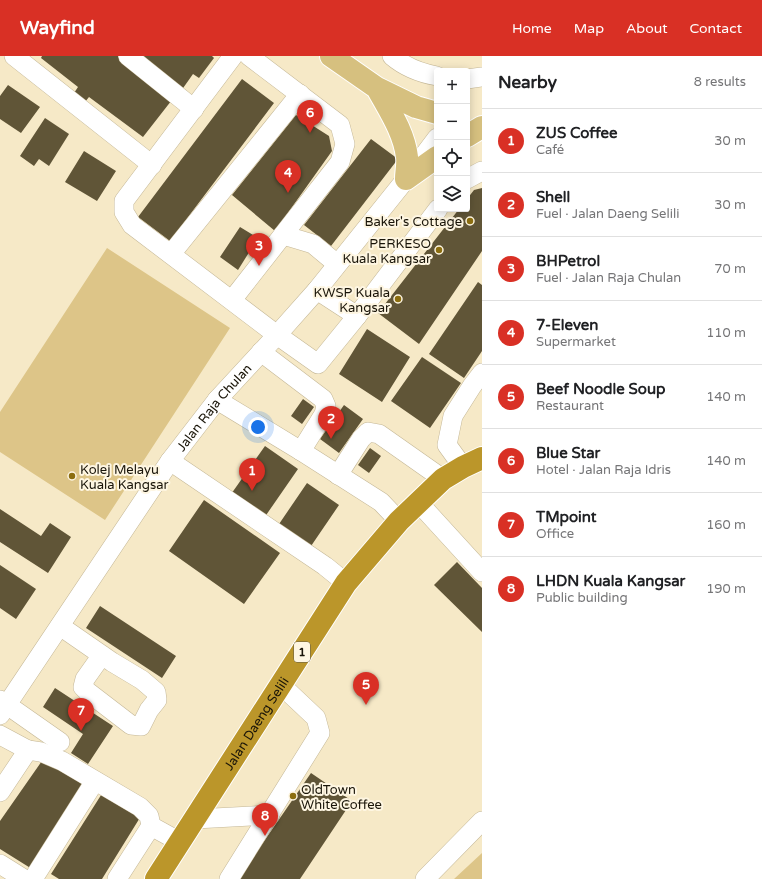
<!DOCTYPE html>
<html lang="en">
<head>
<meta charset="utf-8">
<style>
  body { margin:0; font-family:"Varela Round",sans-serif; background:#f6f6f6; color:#202124 }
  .controls { position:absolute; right:12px; top:12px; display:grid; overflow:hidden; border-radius:4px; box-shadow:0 2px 10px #0003 }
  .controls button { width:36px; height:36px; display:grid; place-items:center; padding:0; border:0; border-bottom:1px solid #e0e0e0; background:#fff; color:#202124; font:20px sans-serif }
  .you { position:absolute; left:258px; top:371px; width:14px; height:14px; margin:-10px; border:3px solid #fff; border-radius:50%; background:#1a73e8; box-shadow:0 0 0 6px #1a73e833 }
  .badge { display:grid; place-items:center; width:26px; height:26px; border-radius:50%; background:#d93025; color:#fff; font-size:13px; font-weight:700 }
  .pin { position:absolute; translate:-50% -33px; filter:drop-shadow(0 1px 2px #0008) }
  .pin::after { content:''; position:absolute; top:21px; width:14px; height:12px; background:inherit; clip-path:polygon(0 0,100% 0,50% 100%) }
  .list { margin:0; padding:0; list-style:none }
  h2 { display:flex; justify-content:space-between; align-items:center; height:52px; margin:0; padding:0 16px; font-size:17px }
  h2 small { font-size:13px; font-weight:400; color:#757577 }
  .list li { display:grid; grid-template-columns:26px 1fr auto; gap:12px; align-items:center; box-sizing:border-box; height:64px; padding:0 16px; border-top:1px solid #e0e0e0 }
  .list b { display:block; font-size:15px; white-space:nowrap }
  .list p { margin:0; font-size:13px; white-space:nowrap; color:#757577 }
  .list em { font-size:13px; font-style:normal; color:#757577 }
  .icon { flex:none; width:22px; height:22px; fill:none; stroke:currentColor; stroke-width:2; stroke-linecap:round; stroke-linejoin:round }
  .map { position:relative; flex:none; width:482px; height:823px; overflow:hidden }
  header { display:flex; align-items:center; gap:24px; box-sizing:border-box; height:56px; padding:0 20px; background:#d93025; color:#fff }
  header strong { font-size:19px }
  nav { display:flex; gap:22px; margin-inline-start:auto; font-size:14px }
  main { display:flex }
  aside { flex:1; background:#fff }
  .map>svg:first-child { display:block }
  .green { fill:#ddc588 }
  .building { fill:#605537 }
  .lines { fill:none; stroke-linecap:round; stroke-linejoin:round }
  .minor-casing { stroke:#c4b796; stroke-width:20 }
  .major-casing { stroke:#fff; stroke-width:24 }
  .highway-casing { stroke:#fff; stroke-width:24 }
  .minor { stroke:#fff; stroke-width:19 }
  .major { stroke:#d6c07f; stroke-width:22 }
  .highway { stroke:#bb962a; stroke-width:22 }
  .poi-dot { fill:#8c6e10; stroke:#fef6e2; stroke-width:1.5 }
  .labels { text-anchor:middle; stroke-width:4; stroke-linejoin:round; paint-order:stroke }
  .shield { fill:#fef6e2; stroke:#5e5849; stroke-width:1 }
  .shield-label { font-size:12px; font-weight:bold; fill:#191408 }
  .poi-label { font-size:13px; fill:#191408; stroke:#fef6e2; text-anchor:end }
  .street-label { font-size:13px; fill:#191408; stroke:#fef6e2 }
</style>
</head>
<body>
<header>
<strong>Wayfind</strong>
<nav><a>Home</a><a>Map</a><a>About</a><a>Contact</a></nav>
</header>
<main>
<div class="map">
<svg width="482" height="823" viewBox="0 0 482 823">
  <rect width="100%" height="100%" fill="#f6e9c7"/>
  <path class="green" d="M107,192l123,80 -125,192 -105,-68v-40z
    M482,797v26h-28z"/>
  <path class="building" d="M42,0h80l53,40 -32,41 -54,-40 -4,5 -11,-9 4,-6 -37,-29z
    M135,0h77l2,2 -15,20 -6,-4 -12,17z
    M242,23l32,24 -104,138 -32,-24z
    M8,29l32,22 -19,26 -21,-14v-23z
    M296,59l33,21 3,15 -57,80 -43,-36z
    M45,62l24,16 -20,32 -10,-7 -5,7 -14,-10z
    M371,83l27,20 -67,87 -27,-21z
    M84,95l32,20 -19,30 -32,-19z
    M482,132v63l-63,93 -41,-31 81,-104h8v-10l7,-9z
    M240,171l18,11 -20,32 -18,-13z
    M478,226l4,3v66l-18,27 -35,-24z
    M367,273l43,28 -28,45 -43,-28z
    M422,301l39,26 -31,45 -39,-27z
    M303,343l11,8 -12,17 -11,-8z
    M344,349l19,14 -24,34 -19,-14z
    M265,390l33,23 -36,52 -33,-24z
    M370,392l11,8 -12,17 -11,-8z
    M307,427l32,22 -30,44 -32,-22z
    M204,444l76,53 -36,51 -75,-53z
    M0,453l41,27 9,-13 21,14 -23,36 -48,-31z
    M457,506l25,26v44l-48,-47z
    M0,509l36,24 -20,30 -16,-11z
    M100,550l76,50 -14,22 -76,-50z
    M55,632l58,38 -25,38 -17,-11 12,-19 -40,-27z
    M44,702l41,25 -53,86 -32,-20v-28z
    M311,717l41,28 -52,78h-62z
    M103,736l38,24 -39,63h-43l-8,-5z"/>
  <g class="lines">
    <defs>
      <g id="minor">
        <path d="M14,0l138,109"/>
        <path d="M128,0l66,53"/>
        <path d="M233,0l-109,145v11l8,13 145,110 41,29 39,-48"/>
        <path d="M392,0c13,11 28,17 45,20"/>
        <path d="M467,23l15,-2"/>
        <path d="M467,123l15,-8"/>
        <path d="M283,179l30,9 24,20"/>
        <path d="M171,198l129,-160"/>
        <path d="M317,234l40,26 81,-107"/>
        <path d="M232,244l108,-138 5,-18 -5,-19 -91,-69"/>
        <path d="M261,296l62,47 3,7 -2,8 -23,37"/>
        <path d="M217,344l84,51 80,51 18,19"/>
        <path d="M170,405l155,105 21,17"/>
        <path d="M463,411l-16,-22 6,-29 19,-30 10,-13"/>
        <path d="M338,419l23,-36 7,-7 11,2 64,45"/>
        <path d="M418,446l64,70"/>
        <path d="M60,570l52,36 30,18 14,12 1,8 -8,10 -8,16 -10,-1 -43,-33 -5,-5 2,-8 17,-24"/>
        <path d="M0,644l60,42"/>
        <path id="s1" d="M0,659l170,-254 47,-61 60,-65 40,-45 89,-111 31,-41"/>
        <path d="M0,679l28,15 -28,42"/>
        <path d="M28,694l13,2 21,9 78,46 9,9 2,10"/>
        <path d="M195,763l75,-4"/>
        <path d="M0,808l24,15"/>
        <path d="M33,823l62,-98"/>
        <path d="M117,823l34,-53 29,16"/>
        <path d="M229,823l91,-146 -4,-15 -35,-33"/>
        <path d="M425,823l57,-58"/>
      </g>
      <path id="major" d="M331,0l46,32 39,19 21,6
        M377,32c12,22 27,44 30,69 1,7 -1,15 -1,22
        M467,80l15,-9
        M406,123l31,-22"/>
      <g id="highway">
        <path id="s2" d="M156,823l190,-296 53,-62 44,-42 20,-12 19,-9"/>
      </g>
    </defs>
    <use href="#minor" class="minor-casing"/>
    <use href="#major" class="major-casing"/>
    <use href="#highway" class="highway-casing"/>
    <use href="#minor" class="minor"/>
    <use href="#major" class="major"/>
    <use href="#highway" class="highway"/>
  </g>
  <g class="poi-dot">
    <circle cx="470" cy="165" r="4"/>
    <circle cx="439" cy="194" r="4"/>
    <circle cx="398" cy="243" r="4"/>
    <circle cx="72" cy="420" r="4"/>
    <circle cx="293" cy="740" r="4"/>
  </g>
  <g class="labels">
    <rect class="shield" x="294" y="586" width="16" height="20" rx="3"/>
    <g class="shield-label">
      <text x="302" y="600">1</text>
    </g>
    <g class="poi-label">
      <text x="462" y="170">Baker's Cottage</text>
      <text x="431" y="192">PERKESO<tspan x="431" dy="15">Kuala Kangsar</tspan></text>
      <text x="390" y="241">KWSP Kuala<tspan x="390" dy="15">Kangsar</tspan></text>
      <text x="80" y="418" text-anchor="start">Kolej Melayu<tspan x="80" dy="15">Kuala Kangsar</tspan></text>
      <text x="301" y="738" text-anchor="start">OldTown<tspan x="301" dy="15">White Coffee</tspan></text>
    </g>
    <g class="street-label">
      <text dy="5" stroke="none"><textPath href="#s1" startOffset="375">Jalan Raja Chulan</textPath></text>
      <text dy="5" stroke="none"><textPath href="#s2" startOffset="185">Jalan Daeng Selili</textPath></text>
    </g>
  </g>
</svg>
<div class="controls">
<button>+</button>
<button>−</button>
<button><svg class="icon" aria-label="locate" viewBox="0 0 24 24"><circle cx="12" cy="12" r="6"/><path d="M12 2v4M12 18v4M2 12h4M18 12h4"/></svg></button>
<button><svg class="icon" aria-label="layers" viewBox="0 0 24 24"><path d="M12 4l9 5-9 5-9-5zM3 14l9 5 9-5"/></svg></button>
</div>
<div class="you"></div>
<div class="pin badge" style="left:252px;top:435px">1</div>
<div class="pin badge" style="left:331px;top:383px">2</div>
<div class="pin badge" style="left:259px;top:210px">3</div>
<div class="pin badge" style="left:288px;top:137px">4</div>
<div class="pin badge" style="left:366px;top:649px">5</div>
<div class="pin badge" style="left:310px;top:77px">6</div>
<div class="pin badge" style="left:81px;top:675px">7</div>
<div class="pin badge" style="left:265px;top:780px">8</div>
</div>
<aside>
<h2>Nearby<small>8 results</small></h2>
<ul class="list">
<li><span class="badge">1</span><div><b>ZUS Coffee</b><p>Café</p></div><em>30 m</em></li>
<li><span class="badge">2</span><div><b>Shell</b><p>Fuel · Jalan Daeng Selili</p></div><em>30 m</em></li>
<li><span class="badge">3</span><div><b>BHPetrol</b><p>Fuel · Jalan Raja Chulan</p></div><em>70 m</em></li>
<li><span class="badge">4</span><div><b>7-Eleven</b><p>Supermarket</p></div><em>110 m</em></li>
<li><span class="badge">5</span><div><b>Beef Noodle Soup</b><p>Restaurant</p></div><em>140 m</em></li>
<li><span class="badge">6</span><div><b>Blue Star</b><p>Hotel · Jalan Raja Idris</p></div><em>140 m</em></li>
<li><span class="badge">7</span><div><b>TMpoint</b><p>Office</p></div><em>160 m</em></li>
<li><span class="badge">8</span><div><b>LHDN Kuala Kangsar</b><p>Public building</p></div><em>190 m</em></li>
</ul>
</aside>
</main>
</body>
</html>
